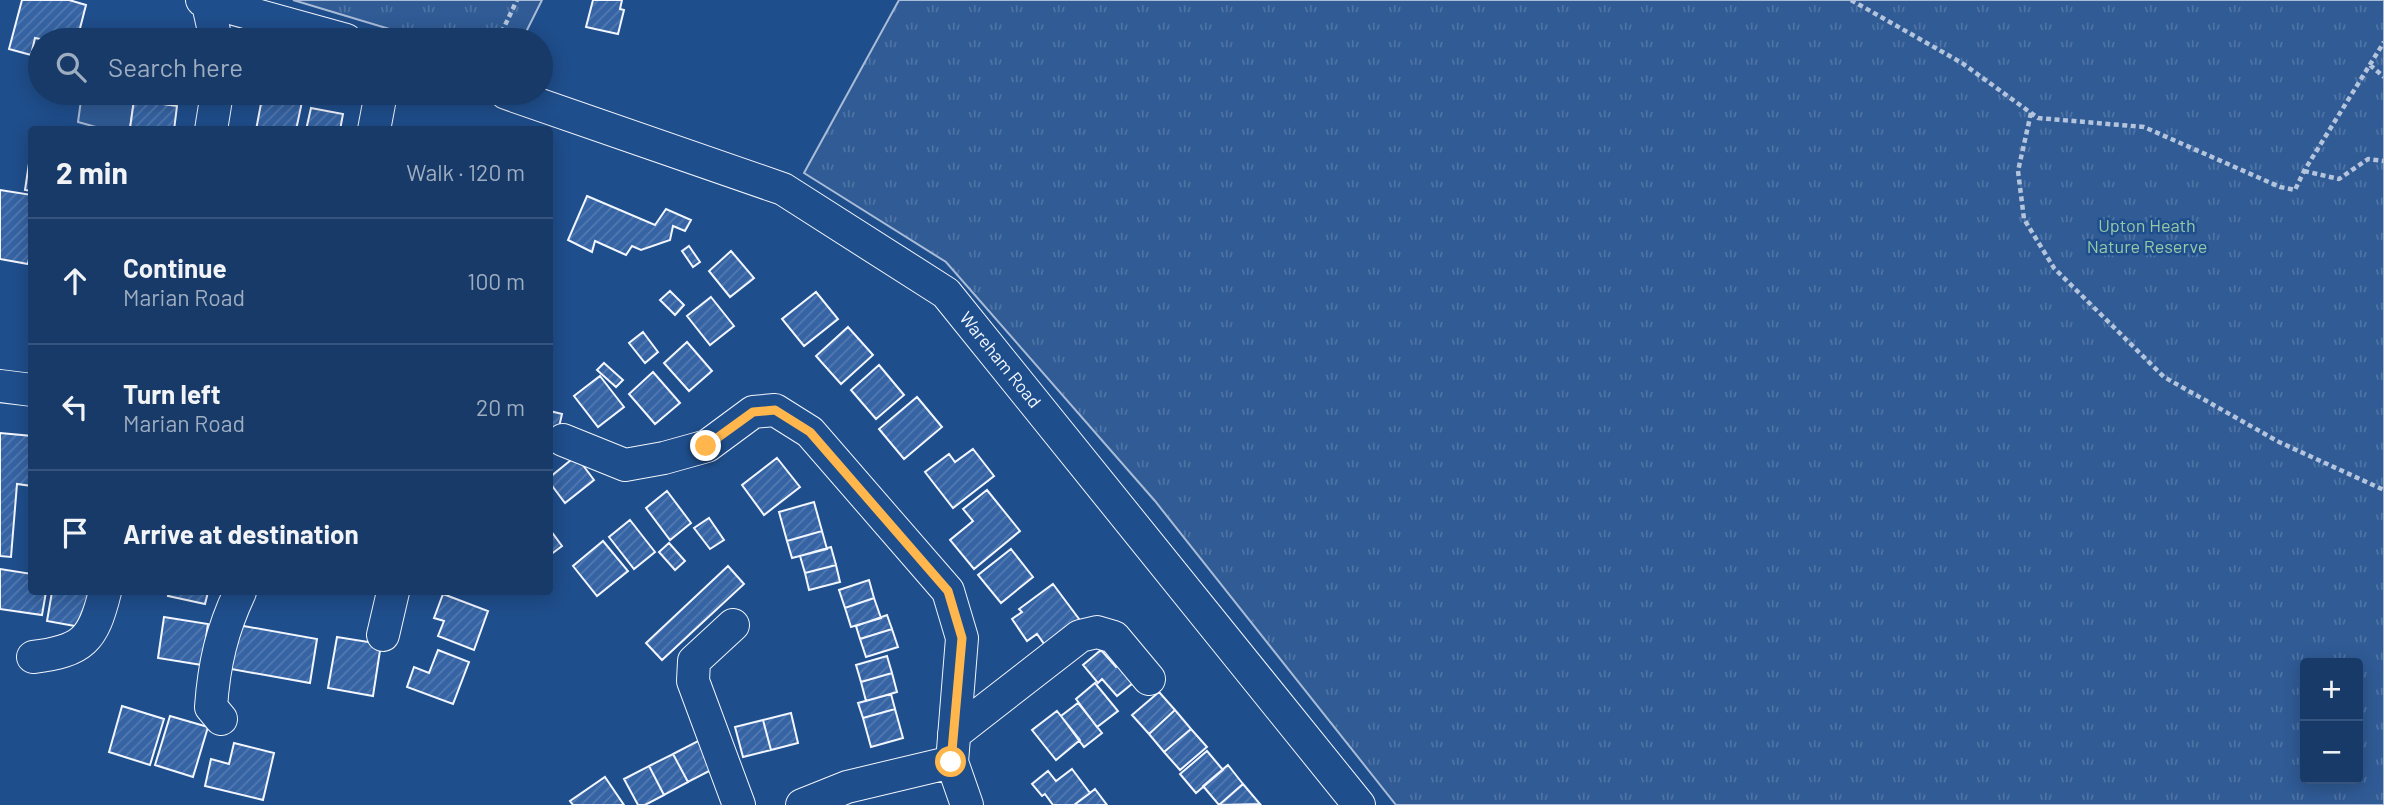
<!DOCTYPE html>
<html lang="en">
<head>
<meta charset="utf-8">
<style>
  body { margin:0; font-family:Barlow,sans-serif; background:#20416f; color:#f1f3f6 }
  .controls { position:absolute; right:21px; bottom:21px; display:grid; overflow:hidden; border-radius:7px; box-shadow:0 4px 18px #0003 }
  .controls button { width:63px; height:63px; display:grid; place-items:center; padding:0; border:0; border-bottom:2px solid #36547d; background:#173a69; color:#f1f3f6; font:35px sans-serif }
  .stop { position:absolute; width:21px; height:21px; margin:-16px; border:5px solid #ffb74d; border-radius:50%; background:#fff }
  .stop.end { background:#ffb74d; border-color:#fff; box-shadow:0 2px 7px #0008 }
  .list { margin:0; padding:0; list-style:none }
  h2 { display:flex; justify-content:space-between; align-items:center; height:91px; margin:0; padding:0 28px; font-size:30px }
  h2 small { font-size:23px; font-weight:400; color:#9eadc0 }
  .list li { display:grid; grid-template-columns:46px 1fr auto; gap:21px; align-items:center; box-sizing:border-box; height:126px; padding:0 28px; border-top:2px solid #36547d }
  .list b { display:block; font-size:26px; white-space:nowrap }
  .list p { margin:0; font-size:23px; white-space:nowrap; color:#9eadc0 }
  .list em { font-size:23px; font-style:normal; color:#9eadc0 }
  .icon { flex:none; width:38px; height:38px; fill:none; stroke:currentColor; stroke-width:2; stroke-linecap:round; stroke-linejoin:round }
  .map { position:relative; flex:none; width:2384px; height:805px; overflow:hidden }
  .search { position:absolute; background:#173a69; box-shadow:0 4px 18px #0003; left:28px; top:28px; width:525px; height:77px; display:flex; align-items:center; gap:18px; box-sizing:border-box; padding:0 24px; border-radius:38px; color:#9eadc0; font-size:26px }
  .panel { position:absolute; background:#173a69; box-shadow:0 4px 18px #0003; left:28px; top:126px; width:525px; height:469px; border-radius:7px }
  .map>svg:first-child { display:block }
  .grass { fill:url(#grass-tufts); stroke:#a8bbd7; stroke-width:2; fill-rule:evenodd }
  .pitch { fill:#305b95; stroke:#a8bbd7; stroke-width:2 }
  .building { fill:url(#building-hatch); stroke:#f2f6ff; stroke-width:2 }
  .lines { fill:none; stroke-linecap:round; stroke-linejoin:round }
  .minor-casing { stroke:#f2f6ff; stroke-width:34 }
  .path { stroke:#b3c4dc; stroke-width:4.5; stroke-dasharray:5 3.5; stroke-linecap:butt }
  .minor { stroke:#1f4e8c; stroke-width:32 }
  .route { stroke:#ffb74d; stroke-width:9 }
  .labels { text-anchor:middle; stroke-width:5; stroke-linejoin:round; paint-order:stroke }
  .park-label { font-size:18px; fill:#97c8a6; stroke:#1f4e8c }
  .street-label { font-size:18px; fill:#f2f6ff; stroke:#1f4e8c }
</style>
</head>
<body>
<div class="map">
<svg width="2384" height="805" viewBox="0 0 2384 805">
  <defs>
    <pattern id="grass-tufts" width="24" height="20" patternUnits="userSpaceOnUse" patternTransform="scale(1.75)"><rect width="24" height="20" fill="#305b95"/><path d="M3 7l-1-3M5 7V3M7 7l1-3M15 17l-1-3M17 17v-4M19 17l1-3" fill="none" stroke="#4e73a5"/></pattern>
    <pattern id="building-hatch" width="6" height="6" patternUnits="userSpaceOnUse" patternTransform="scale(1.75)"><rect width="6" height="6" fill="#3563a3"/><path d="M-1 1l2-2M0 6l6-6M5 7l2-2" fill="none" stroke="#537ab1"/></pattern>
  </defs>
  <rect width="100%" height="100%" fill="#1f4e8c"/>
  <path class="grass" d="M293,0h249l-20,40h-96z
    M899,0h1485v805h-988l-241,-304 -209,-239 -142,-89zM2358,663v116h-53v-116z"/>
  <path class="pitch" d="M82,93h24l28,7 -4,29h-27l-25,-7z"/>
  <path class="building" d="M22,0h47l17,5 -9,35h-32l-10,-2 -4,17 -22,-6z
    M593,0h29l-2,9 4,1 -6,24 -32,-7z
    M263,93h21l19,4 -7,33h-40z
    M134,100l43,6 -3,24 -44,-2z
    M311,108l32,6 -3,16h-34z
    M31,150h1v41l-7,-1z
    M0,190l32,5v48l-4,21 -28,-5z
    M587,196l68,29 11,-16 25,11 -6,11 -12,-5 -3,14 -29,10 -9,-4 -6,9 -31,-14 -3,11 -24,-12z
    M689,246l11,16 -7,5 -11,-16z
    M731,251l23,27 -24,19 -21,-26z
    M670,291l14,14 -9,10 -15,-15z
    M816,292l22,27 -34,27 -22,-27z
    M711,297l23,29 -24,19 -23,-29z
    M848,327l25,28 -32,29 -25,-28z
    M643,332l15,20 -13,11 -16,-20z
    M687,342l25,29 -23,20 -25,-28z
    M604,363l19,17 -7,7 -19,-17z
    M879,365l25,30 -28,24 -25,-29z
    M653,372l27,31 -25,21 -26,-30z
    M600,376l24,31 -26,20 -24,-31z
    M917,397l25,30 -38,32 -25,-30z
    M550,411l12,3 -6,26 -6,-1z
    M0,433l32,3v50l-15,-2 -6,73 -11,-1z
    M973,449l21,27 -41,32 -28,-36 24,-18 6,8z
    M576,456l18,24 -29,23 -15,-20v-6z
    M777,458l23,29 -36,28 -22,-30z
    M987,490l33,41 -46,38 -24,-29 23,-19 -10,-12z
    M667,491l24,32 -21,17 -24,-32z
    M814,502l8,29 -35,10 -8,-29z
    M709,518l15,22 -14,9 -16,-21z
    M630,520l25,32 -21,17 -25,-32z
    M551,531l11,15 -12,9v-23z
    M822,531l5,18 -35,9 -5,-17z
    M603,541l25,30 -31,25 -24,-30z
    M669,543l16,18 -10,9 -16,-18z
    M831,547l5,18 -31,8 -5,-17z
    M1011,549l22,28 -32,26 -23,-28z
    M836,565l4,17 -31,8 -4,-17z
    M728,566l16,18 -82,76 -16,-17z
    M0,569l32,5v18h14l-4,23 -42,-6z
    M869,580l5,18 -29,10 -6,-18z
    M1053,584l29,39 -35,25 -10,-14 -10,7 -15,-22 10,-7 -3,-3z
    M52,592h40l-6,36 -39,-7z
    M169,592h39l-3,12 -37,-8z
    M443,594l45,17 -14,39 -36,-14 6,-15 -10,-3z
    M874,598l7,20 -30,9 -6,-19z
    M887,615l5,14 -32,10 -4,-13z
    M164,617l44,7 -6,41 -44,-7z
    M238,625l79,14 -7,44 -79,-14z
    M892,629l6,18 -32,10 -6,-18z
    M337,637l44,7 -8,52 -45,-8z
    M438,650l31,12 -16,42 -46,-17 7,-20 15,6z
    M1101,650l15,17 3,-2 14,18 -16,13 -15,-17 -4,4 -15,-18z
    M887,656l5,17 -31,9 -5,-17z
    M892,673l5,19 -31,9 -5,-19z
    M1095,683l23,28 -21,16 -21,-28z
    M1159,692l16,18 -26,24 -17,-19z
    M891,694l4,15 -32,9 -5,-15z
    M1078,703l24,30 -18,14 -23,-31z
    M122,706l42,13 -14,46 -41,-13z
    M895,709l8,29 -32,9 -8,-29z
    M1175,710l16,19 -27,23 -15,-18z
    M1057,711l23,29 -24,20 -24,-30z
    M791,713l7,30 -27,7 -8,-30z
    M170,716l38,11 -15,50 -38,-12z
    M763,720l8,30 -28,7 -8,-30z
    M1191,729l16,18 -27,23 -16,-18z
    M698,741l15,28 -25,13 -15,-28z
    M234,743l40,10 -11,47 -58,-14 6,-27 18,5z
    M1207,751l16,19 -27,23 -16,-19z
    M673,754l15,28 -24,13 -15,-29z
    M1228,765l15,19 -24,21 -16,-19z
    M649,766l15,29 -19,10h-7l-14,-26z
    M1072,769l18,24 -16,12h-21l-8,-11 -3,2 -10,-12 16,-13 8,10z
    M605,777l19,28h-51l-3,-4z
    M1243,784l17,20 -41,1z
    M1095,789l12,16h-33l16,-12z"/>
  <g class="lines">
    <defs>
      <path id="minor" d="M202,0l144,40
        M207,0l9,40
        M506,93l277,96 163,104 413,512
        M211,130l6,-37
        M374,130l7,-37
        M0,386l32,4
        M563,440l62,25 39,-7 43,-12 46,-34 22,-2 35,22 138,159 14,47 -10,124 15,43
        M733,625l-39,36 -1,20 46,124
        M383,635l10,-43
        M33,657c50,-6 60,-17 72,-65
        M221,719l-10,-12c3,-43 11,-77 29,-115
        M954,734l126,-98 17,-4 17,5 35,42
        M802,805l45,-18 105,-25"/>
    </defs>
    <use href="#minor" class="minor-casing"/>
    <path class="path" d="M1851,0l111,63 76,55 106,9 136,60 15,3 9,-19 80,-129
      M498,40l19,-40
      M2370,65l14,12
      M2031,113l-13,58 6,48 30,49 110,109 115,65 105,48
      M2304,171l35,8 29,-20 16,2"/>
    <use href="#minor" class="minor"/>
  </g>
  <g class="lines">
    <path class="route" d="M706,446l47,-34 22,-2 35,22 138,159 14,47 -11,124"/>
  </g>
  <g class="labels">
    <g class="park-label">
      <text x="2147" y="232">Upton Heath<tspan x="2147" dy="21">Nature Reserve</tspan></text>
    </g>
    <g class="street-label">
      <text transform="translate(1000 360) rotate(51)" y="6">Wareham Road</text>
    </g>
  </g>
</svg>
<div class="controls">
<button>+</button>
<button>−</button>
</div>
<div class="stop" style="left:951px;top:762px"></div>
<div class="stop end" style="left:706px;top:446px"></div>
<div class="search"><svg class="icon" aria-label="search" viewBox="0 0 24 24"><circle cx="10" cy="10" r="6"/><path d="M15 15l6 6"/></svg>Search here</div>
<section class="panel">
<h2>2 min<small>Walk · 120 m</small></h2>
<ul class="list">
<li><svg class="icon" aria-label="ahead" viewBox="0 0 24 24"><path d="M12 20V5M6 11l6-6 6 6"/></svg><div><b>Continue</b><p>Marian Road</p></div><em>100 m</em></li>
<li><svg class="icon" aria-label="left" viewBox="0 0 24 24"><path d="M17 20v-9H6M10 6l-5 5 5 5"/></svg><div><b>Turn left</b><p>Marian Road</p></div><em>20 m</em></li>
<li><svg class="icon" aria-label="arrive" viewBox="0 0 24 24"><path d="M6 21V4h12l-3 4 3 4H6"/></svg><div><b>Arrive at destination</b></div></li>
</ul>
</section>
</div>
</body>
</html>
